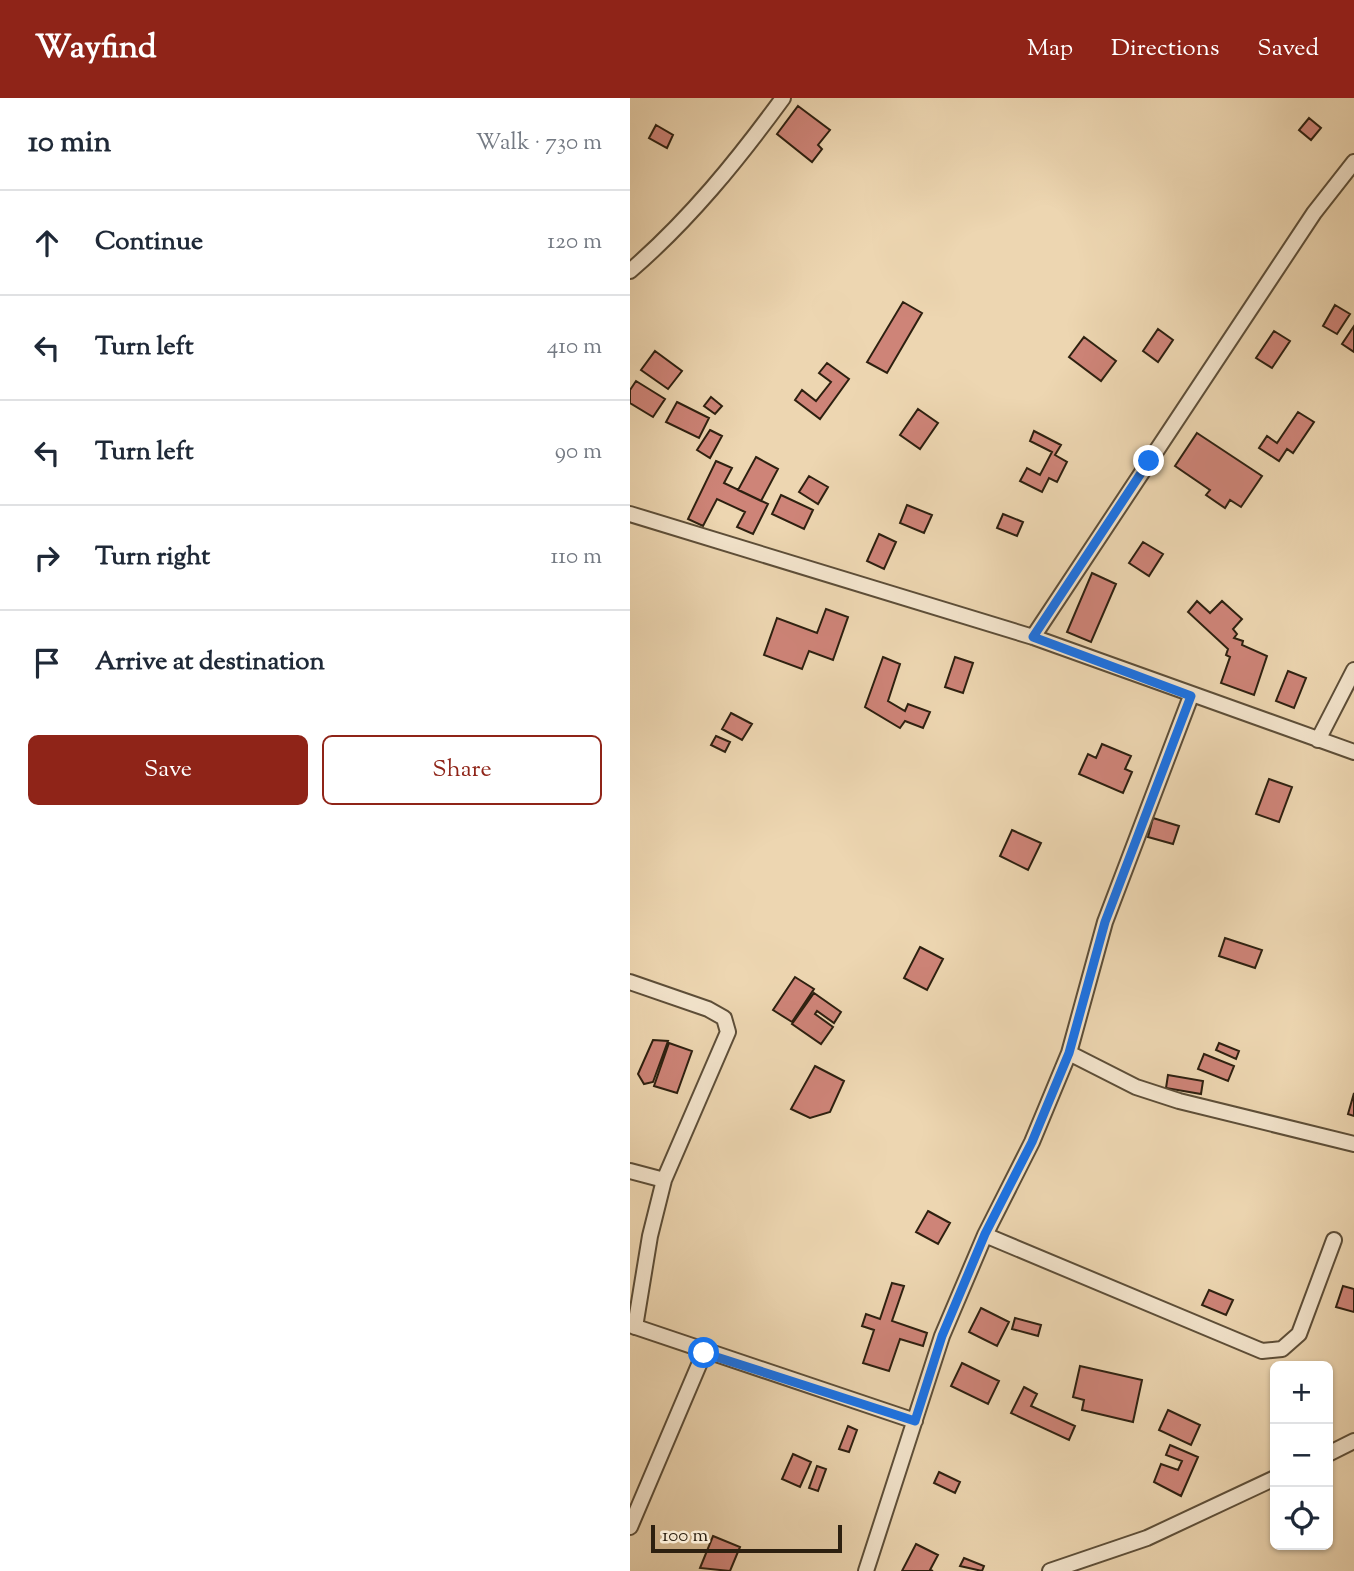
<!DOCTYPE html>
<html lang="en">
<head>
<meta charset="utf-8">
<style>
  body { margin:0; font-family:"Sorts Mill Goudy",serif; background:#f6f6f7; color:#1f2937 }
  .controls { position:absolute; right:21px; bottom:21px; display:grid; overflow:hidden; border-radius:10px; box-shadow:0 2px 5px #0004 }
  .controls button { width:63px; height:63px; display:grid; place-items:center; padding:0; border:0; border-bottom:2px solid #e0e1e3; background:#fff; color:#1f2937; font:35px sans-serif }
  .scale { position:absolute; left:21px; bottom:18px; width:191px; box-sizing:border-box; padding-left:7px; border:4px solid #2d2010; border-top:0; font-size:19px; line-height:24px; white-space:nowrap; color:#2d2010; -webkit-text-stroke:5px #f3e4cc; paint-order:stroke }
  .stop { position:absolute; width:21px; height:21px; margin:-16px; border:5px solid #1a73e8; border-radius:50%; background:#fff }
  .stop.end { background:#1a73e8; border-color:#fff; box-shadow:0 2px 7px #0008 }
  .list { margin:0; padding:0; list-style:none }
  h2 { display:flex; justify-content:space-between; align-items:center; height:91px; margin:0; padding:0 28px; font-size:30px }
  h2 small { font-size:23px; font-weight:400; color:#747a83 }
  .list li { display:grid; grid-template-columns:46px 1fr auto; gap:21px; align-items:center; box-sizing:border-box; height:105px; padding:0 28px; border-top:2px solid #e0e1e3 }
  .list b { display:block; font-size:26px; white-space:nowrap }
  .list em { font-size:23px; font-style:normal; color:#747a83 }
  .actions { display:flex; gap:14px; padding:21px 28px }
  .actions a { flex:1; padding:16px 0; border:2px solid #8f2418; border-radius:10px; text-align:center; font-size:24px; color:#8f2418 }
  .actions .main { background:#8f2418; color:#fff }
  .icon { flex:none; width:38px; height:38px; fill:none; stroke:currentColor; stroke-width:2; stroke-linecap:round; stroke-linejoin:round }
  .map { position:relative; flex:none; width:724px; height:1473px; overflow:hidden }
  header { display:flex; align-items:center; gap:42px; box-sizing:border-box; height:98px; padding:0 35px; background:#8f2418; color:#fff }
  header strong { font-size:33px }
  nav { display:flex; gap:38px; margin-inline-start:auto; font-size:24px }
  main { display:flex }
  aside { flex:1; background:#fff }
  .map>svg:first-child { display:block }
  .building { fill:#ce8478; stroke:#2d2010; stroke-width:2 }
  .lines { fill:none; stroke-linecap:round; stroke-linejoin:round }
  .minor-casing { stroke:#5d4e38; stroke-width:18 }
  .minor { stroke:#f3e4cc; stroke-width:14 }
  .route { stroke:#1a73e8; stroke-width:9 }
</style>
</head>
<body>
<header>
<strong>Wayfind</strong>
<nav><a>Map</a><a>Directions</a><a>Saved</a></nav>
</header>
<main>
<aside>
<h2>10 min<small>Walk · 730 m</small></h2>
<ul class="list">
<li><svg class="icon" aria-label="ahead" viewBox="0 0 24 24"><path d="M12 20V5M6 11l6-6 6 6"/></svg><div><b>Continue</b></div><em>120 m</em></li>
<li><svg class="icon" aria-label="left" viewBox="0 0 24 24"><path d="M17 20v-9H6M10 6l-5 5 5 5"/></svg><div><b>Turn left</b></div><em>410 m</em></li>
<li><svg class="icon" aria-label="left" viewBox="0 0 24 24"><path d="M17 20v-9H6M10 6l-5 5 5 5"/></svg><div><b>Turn left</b></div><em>90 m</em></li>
<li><svg class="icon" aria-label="right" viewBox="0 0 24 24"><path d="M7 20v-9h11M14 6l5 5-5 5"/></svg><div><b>Turn right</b></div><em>110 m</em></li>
<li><svg class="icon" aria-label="arrive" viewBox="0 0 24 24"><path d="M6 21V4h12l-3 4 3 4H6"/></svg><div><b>Arrive at destination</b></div></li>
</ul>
<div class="actions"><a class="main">Save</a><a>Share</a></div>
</aside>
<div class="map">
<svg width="724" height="1473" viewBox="0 0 724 1473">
  <rect width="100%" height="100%" fill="#edd6b1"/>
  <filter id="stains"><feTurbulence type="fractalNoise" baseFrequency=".00286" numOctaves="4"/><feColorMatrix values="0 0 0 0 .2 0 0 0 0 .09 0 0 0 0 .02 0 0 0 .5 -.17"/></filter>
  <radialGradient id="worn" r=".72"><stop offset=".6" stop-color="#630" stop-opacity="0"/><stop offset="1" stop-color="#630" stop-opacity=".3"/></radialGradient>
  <path class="building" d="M168,8l32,24 -12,15 4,4 -10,13 -35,-28z
    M679,20l12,10 -10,12 -12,-10z
    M26,27l17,10 -6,13 -18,-10z
    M273,204l19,11 -35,60 -20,-11z
    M705,207l15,9 -13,20 -14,-8z
    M724,228v26l-12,-8z
    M528,231l15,11 -15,22 -15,-11z
    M644,233l16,10 -18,27 -16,-10z
    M454,239l32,24 -15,20 -32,-24z
    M25,253l27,20 -14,18 -27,-19z
    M197,265l22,16 -29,40 -25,-19 7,-10 14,11 15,-19 -12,-9z
    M6,283l29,18 -12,18 -23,-14v-13z
    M81,299l11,9 -7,8 -11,-8z
    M47,304l32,16 -10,20 -33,-16z
    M288,311l20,14 -18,26 -20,-14z
    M668,314l16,10 -21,31 -6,-4 -8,12 -20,-13 8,-12 10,7z
    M80,332l12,6 -12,22 -13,-8z
    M404,333l27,14 -6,10 12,7 -10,20 -8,-4 -7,14 -22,-11 7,-13 13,7 12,-23 -22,-11z
    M567,335l65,43 -21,31 -11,-7 -5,8 -19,-13 4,-5 -35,-24z
    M126,359l22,12 -17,32 -23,-11z
    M86,363l16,7 -8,15 44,21 -15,30 -16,-7 8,-15 -28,-13 -14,27 -15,-7z
    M179,378l19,11 -10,17 -19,-12z
    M151,397l32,15 -9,19 -32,-15z
    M277,407l25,10 -8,18 -24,-10z
    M373,416l20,8 -6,14 -20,-8z
    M249,436l17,8 -12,27 -17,-8z
    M513,444l20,12 -14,22 -20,-13z
    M462,475l24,11 -25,58 -24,-10z
    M567,503l13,12 12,-12 20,18 -9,10 4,5 -3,4 9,3 -1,4 25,11 -13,39 -33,-12 9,-26 -4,-2 2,-6 -40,-37z
    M196,511l22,8 -15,43 -24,-9 -7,18 -38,-14 13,-37 40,15z
    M253,559l17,7 -12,37 17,10 3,-7 22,8 -7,16 -18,-7 -5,7 -35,-21z
    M325,559l18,6 -10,30 -18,-6z
    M658,573l18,7 -12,30 -18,-7z
    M101,615l21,11 -10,16 -20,-11z
    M86,638l14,6 -5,10 -14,-7z
    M472,646l29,12 -6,13 7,3 -9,21 -44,-19 9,-20 8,4z
    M639,681l23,8 -13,35 -23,-8z
    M523,720l26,8 -6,18 -25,-7z
    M382,732l29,13 -13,27 -28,-14z
    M595,840l37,12 -7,18 -36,-12z
    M290,849l23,12 -16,31 -23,-12z
    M165,879l19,12 -22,33 -19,-12z
    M184,895l27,19 -7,11 -17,-12 -2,3 18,13 -12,17 -29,-20z
    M23,942l15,1 -15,41 -9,2 -6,-10z
    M39,945l23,8 -15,42 -23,-7z
    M589,945l20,8 -3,8 -20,-9z
    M574,956l30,12 -6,15 -30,-12z
    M185,968l29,15 -14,31 -20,6 -19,-9z
    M538,977l35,6 -2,13 -35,-6z
    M724,995v23l-6,-2z
    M298,1113l22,12 -12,21 -22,-12z
    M262,1185l12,3 -12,35 35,12 -4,13 -23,-7 -11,32 -26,-8 11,-33 -12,-4 4,-12 14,5z
    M713,1188l11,3v23l-18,-5z
    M579,1192l24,10 -7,15 -24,-10z
    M351,1210l28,14 -12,24 -28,-14z
    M385,1220l26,7 -3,11 -26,-7z
    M332,1265l37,18 -11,23 -37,-18z
    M450,1268l62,14 -9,42 -51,-12 2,-10 -11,-3z
    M394,1289l13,7 -6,12 44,20 -6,14 -58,-27z
    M538,1312l32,15 -9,20 -32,-15z
    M218,1328l9,4 -8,22 -10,-3z
    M540,1347l28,12 -17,39 -27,-14 7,-18 17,6 4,-9 -16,-6z
    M163,1356l18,8 -11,25 -18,-8z
    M187,1368l9,3 -8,22 -9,-3z
    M309,1374l21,10 -5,11 -21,-10z
    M83,1438l27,11 -10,24 -30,-3z
    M286,1446l22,11 -8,15 3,1h-31z
    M334,1460l20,8 -2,5 -22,-5z"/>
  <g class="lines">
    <defs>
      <path id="minor" d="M0,173c59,-51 107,-110 153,-173
        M0,416l403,123 321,115
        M403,539l281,-424 40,-51
        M688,642l36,-70
        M0,884l78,27 16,9 4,14 -64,148 -14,56 -15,91
        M439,955l67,34 43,14 175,43
        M0,1073l34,9
        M355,1137l277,116 20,-2 17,-15 35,-94
        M0,1227l285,96
        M698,1356l26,-13
        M0,1429l74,-174
        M236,1473l76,-235 43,-101 47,-93 37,-89 36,-131 86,-226
        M420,1473l97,-33 128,-60"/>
    </defs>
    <use href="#minor" class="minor-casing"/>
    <use href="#minor" class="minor"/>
  </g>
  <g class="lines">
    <path class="route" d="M74,1255l211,68 27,-85 43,-102 47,-92 37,-89 36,-131 86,-226 -158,-59 116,-176"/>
  </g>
  <rect width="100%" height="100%" filter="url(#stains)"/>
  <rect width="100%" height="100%" fill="url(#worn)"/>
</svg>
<div class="controls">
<button>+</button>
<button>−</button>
<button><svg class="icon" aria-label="locate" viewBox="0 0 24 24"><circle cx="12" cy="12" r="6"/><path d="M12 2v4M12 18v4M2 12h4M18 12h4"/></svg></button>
</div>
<div class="scale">100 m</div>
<div class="stop" style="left:74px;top:1255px"></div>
<div class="stop end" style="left:519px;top:363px"></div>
</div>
</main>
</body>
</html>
